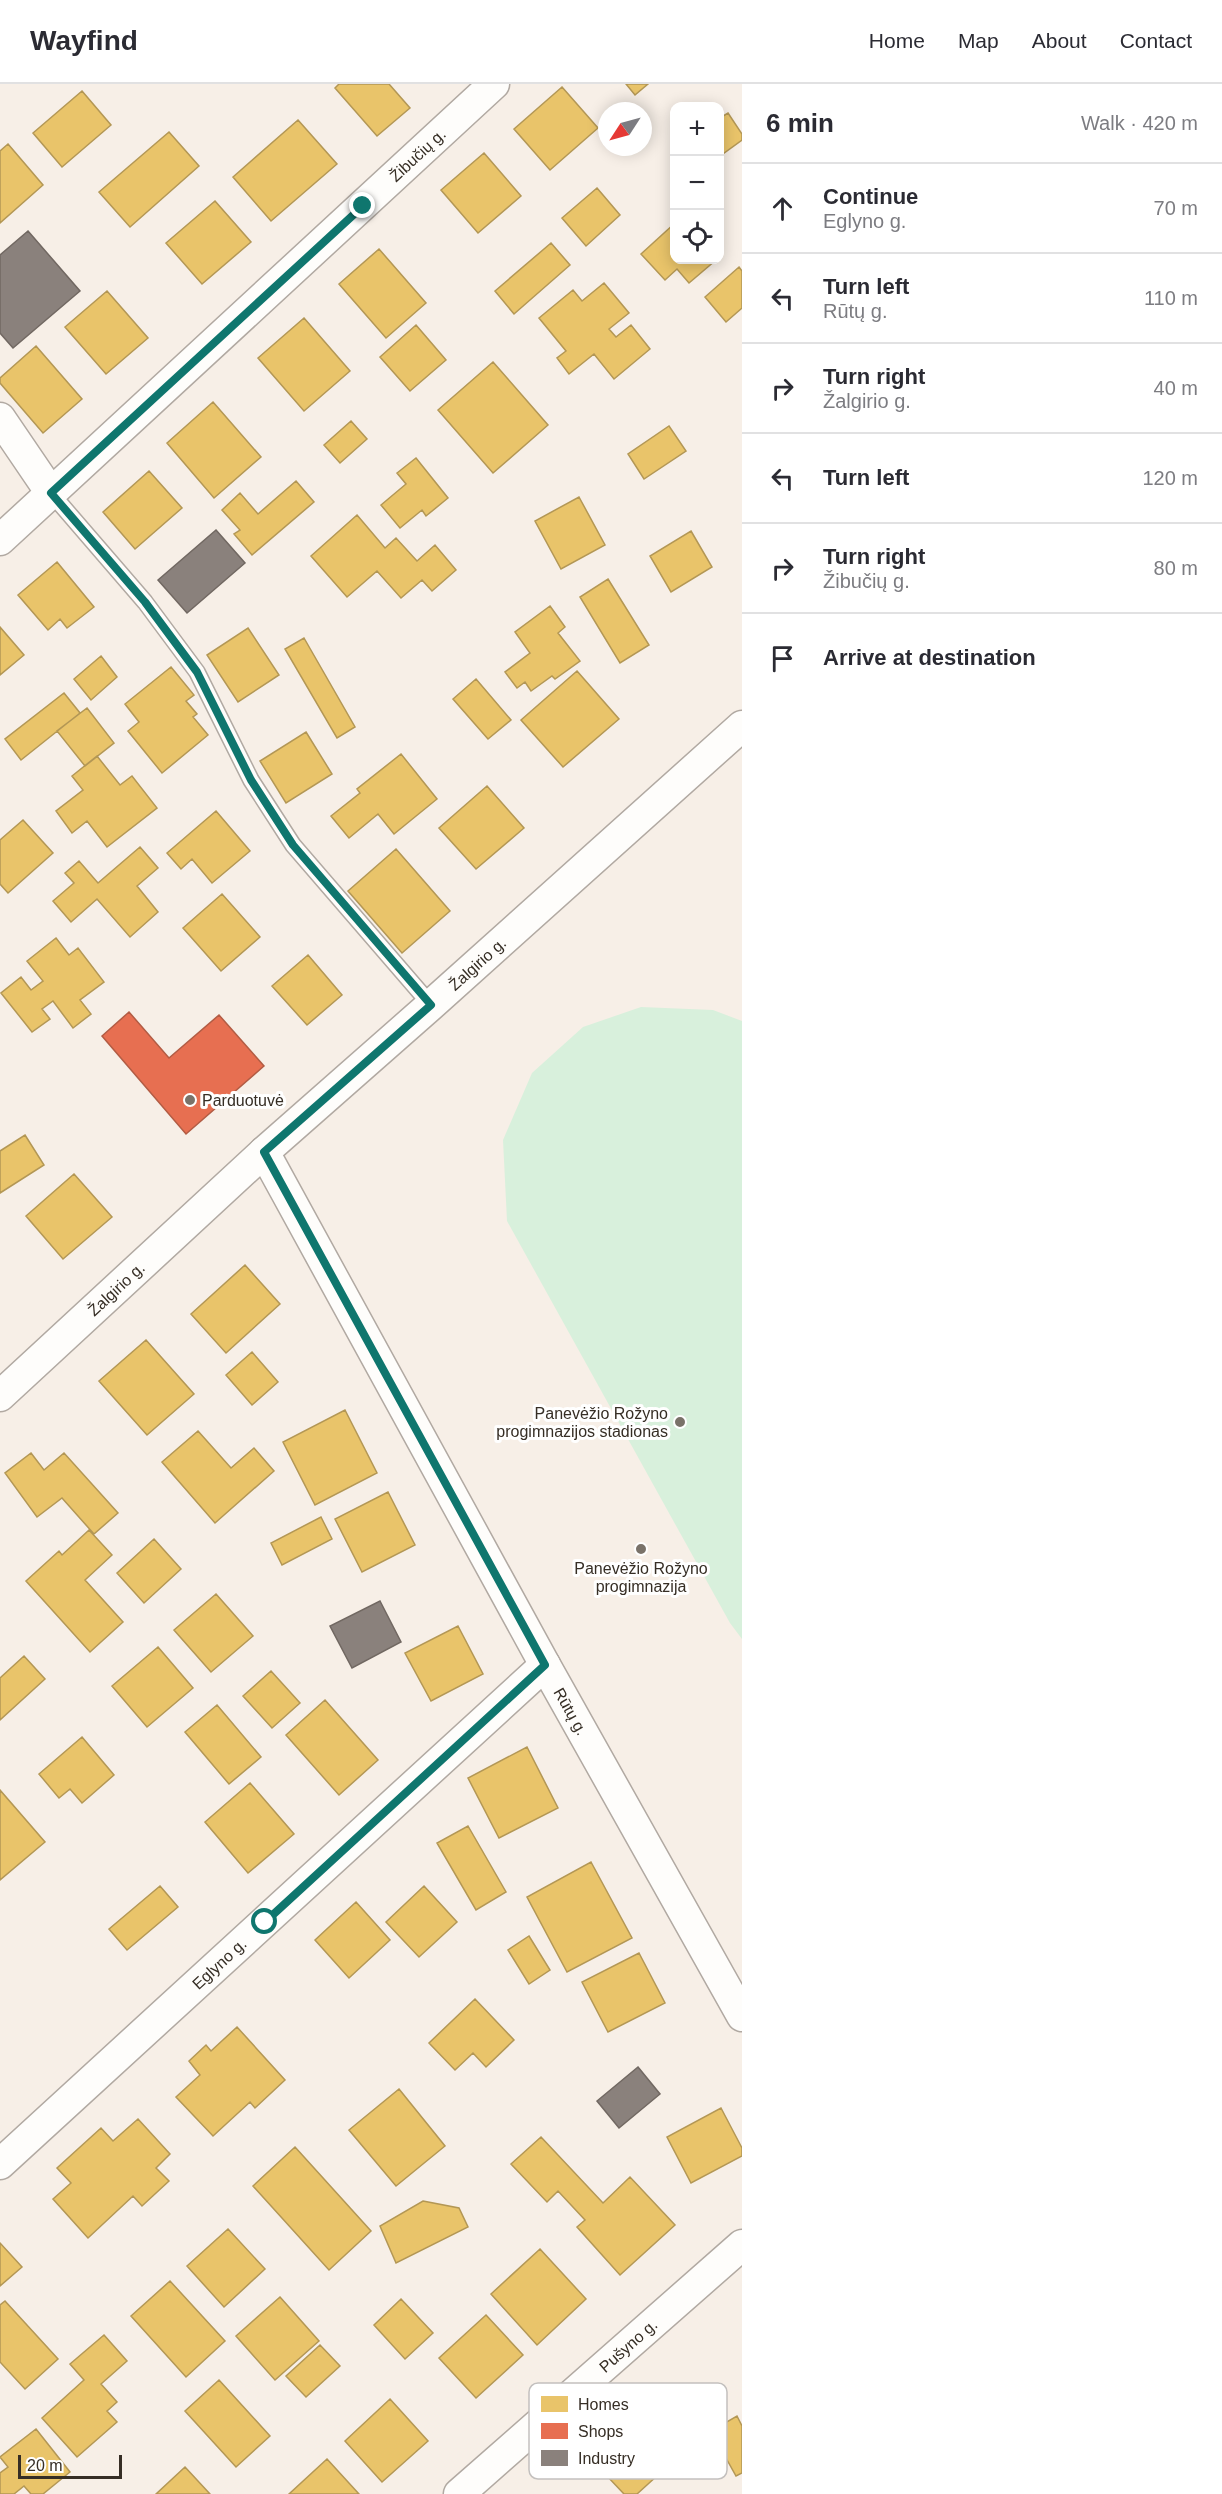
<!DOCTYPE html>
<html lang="en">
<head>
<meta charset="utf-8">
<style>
  body { margin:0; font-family:Helvetica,sans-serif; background:#f2f2f3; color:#2b2b33 }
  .controls { position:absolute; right:18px; top:18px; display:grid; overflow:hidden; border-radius:12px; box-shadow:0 3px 15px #0003 }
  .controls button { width:54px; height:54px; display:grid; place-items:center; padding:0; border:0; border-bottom:2px solid #e1e1e2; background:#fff; color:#2b2b33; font:30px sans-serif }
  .compass { position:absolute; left:598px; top:18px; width:54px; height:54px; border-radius:50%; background:#fff; box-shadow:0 3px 15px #0003; rotate:234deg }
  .scale { position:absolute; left:18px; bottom:15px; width:104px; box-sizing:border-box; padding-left:6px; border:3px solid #362e25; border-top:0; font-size:16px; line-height:21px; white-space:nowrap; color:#362e25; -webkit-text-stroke:4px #fff; paint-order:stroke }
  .stop { position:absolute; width:18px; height:18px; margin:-14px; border:4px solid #0f766e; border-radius:50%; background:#fff }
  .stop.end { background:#0f766e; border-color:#fff; box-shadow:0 2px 6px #0008 }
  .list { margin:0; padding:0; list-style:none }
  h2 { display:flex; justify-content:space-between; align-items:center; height:78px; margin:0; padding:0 24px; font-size:26px }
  h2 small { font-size:20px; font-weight:400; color:#7c7c81 }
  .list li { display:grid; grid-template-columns:39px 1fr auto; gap:18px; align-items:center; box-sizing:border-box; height:90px; padding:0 24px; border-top:2px solid #e1e1e2 }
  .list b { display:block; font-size:22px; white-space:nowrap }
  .list p { margin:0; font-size:20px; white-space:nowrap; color:#7c7c81 }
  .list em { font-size:20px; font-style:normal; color:#7c7c81 }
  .icon { flex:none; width:33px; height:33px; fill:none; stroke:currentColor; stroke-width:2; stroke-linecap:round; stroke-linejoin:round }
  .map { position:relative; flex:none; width:742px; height:2410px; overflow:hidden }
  header { display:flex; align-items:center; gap:36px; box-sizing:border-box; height:84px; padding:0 30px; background:#fff; border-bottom:2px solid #e1e1e2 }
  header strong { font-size:28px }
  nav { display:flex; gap:33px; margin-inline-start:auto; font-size:21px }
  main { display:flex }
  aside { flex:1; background:#fff }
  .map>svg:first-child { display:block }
  .green { fill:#d8f0dc }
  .homes { fill:#e9c46a; stroke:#b39755; stroke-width:1.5 }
  .shops { fill:#e76f51; stroke:#b25c44; stroke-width:1.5 }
  .industry { fill:#8a817c; stroke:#716862; stroke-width:1.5 }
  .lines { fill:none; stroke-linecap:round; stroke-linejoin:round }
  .lane-casing { stroke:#b1a9a2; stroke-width:18 }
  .street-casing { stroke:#b1a9a2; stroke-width:33 }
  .lane { stroke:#fefdfb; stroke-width:15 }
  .street { stroke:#fefdfb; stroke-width:30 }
  .route { stroke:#0f766e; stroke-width:8 }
  .poi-dot { fill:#7a7269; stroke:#fff; stroke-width:2 }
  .labels { text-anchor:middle; stroke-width:6; stroke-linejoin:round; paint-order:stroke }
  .street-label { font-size:16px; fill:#362e25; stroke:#fff }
  .poi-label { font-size:16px; fill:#362e25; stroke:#fff; text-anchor:start }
  .key { fill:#fff; stroke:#c3c0be; stroke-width:1.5 }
  .key-label { font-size:16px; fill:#362e25 }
</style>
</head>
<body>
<header>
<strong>Wayfind</strong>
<nav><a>Home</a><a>Map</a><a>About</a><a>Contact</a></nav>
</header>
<main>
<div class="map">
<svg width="742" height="2410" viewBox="0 0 742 2410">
  <rect width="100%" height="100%" fill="#f7efe7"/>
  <path class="green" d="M641,923l72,3 29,11v618l-12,-16 -223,-402 -4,-81 29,-67 51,-46z"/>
  <path class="homes" d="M339,0h50l21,24 -33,28 -42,-48z
    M626,0h22l-13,11z
    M562,3l36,41 -48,42 -36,-41z
    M82,7l29,34 -49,42 -29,-34z
    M728,29l14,21v6l-22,16v-38z
    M298,36l39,44 -66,57 -38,-44z
    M169,48l30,34 -69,61 -31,-35z
    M8,60l35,41 -43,38v-72z
    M484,69l37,43 -43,37 -37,-43z
    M597,104l23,27 -34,31 -24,-28z
    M215,117l36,41 -49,42 -36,-41z
    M674,140v36h42l-27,23 -12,-14 -12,11 -24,-26z
    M551,159l19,22 -56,49 -19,-23z
    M379,165l47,54 -40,35 -47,-54z
    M739,183l3,4v37l-16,14 -21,-25z
    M604,199l25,30 -20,16 7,8 15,-12 19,24 -36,30 -20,-25 -25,20 -12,-16 9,-7 -27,-33 34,-28 9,11z
    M107,207l41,47 -42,36 -41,-47z
    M304,234l46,53 -46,40 -46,-53z
    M416,241l30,35 -36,31 -30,-34z
    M36,262l46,53 -39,34 -43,-50v-5z
    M493,278l55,63 -55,48 -55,-63z
    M213,318l48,55 -47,41 -47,-55z
    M351,337l16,18 -27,24 -16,-18z
    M669,342l17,25 -42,28 -16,-25z
    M416,374l32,40 -22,18 -4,-6 -22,18 -19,-23 25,-21 -9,-11z
    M149,387l33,37 -47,41 -32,-37z
    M296,397l18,21 -62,53 -18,-21 6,-4 -18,-20 18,-17 18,21z
    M579,413l26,48 -44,24 -26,-48z
    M357,431l28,33 11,-10 21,23 18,-16 21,25 -24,21 -10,-11 -21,18 -24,-27 -30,26 -36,-41z
    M691,447l21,36 -41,25 -21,-36z
    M57,478l37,45 -27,21 -7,-9 -12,11 -30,-35z
    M608,495l41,66 -29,18 -40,-66z
    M550,522l15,21 -7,6 22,28 -25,18 -3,-3 -21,15 -6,-9 -8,6 -12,-16 25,-19 -15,-21z
    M0,543l24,28 -24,20z
    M248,544l31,47 -41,27 -31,-47z
    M304,554l51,89 -18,11 -52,-89z
    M101,572l16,21 -26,23 -17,-21z
    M171,583l23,28 -8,6 11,13 -4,3 15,18 -46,38 -34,-42 11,-9 -14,-18z
    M577,587l42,48 -56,48 -42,-47z
    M476,595l35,41 -23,19 -35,-40z
    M64,609l16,20 -59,47 -16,-21z
    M87,624l27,35 -29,23 -28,-35z
    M306,648l26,42 -46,29 -26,-42z
    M401,670l36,45 -43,35 -16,-20 -29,24 -18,-22 29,-23 -3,-4z
    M97,672l23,29 12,-9 25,32 -50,39 -20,-26 -15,12 -16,-22 27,-21 -11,-14z
    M487,702l37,42 -48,41 -37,-41z
    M216,727l34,40 -38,32 -20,-24 -11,10 -14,-16z
    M23,736l30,33 -45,40 -8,-9v-44z
    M140,763l18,21 -21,18 21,26 -28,25 -33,-38 -26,23 -18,-21 21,-18 -9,-10 14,-12 19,22z
    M396,765l54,62 -48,42 -54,-62z
    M222,810l38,43 -39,34 -38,-43z
    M56,854l13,17 9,-7 26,34 -24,18 11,14 -18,14 -20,-27 -11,8 8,10 -18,13 -31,-39 20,-16 10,13 12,-9 -16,-20z
    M308,871l34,40 -35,30 -35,-39z
    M25,1051l19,30 -44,28v-42z
    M74,1090l38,43 -49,42 -37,-43z
    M245,1181l35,39 -54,49 -35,-39z
    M146,1256l48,54 -47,41 -48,-54z
    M252,1268l26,30 -26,23 -26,-30z
    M345,1326l32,63 -62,32 -32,-63z
    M198,1347l33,37 23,-20 20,23 -59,52 -53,-61z
    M31,1369l13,17 20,-17 54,60 -24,21 -32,-36 -25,19 -32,-44z
    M388,1408l27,53 -53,27 -27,-53z
    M321,1433l11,22 -50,26 -11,-22z
    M89,1446l23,25 -27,25 38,42 -33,30 -64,-71 33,-30 3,4z
    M154,1455l27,30 -37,34 -27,-30z
    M216,1510l37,42 -42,36 -37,-42z
    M458,1542l25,48 -52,27 -26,-48z
    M158,1563l35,41 -46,39 -35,-41z
    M24,1572l21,23 -45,41v-42z
    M271,1587l29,32 -28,25 -29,-32z
    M325,1616l53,60 -39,35 -53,-60z
    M217,1621l44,52 -32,27 -44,-52z
    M82,1653l32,38 -32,28 -12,-14 -11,9 -20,-24z
    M527,1663l31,61 -59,30 -31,-60z
    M250,1699l44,51 -46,39 -43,-51z
    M0,1706l45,52 -45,38z
    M468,1742l38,66 -30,18 -39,-67z
    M591,1778l41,76 -65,34 -40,-75z
    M160,1802l18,21 -51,43 -18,-21z
    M424,1802l33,36 -38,35 -33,-35z
    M356,1818l34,38 -41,38 -34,-38z
    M529,1852l21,34 -21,14 -21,-34z
    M639,1869l26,50 -57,29 -26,-50z
    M475,1915l39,41 -28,27 -13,-14 -18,17 -26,-27z
    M237,1943l48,53 -30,28 -5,-6 -37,34 -37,-39 24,-22 -11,-14 17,-16 5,6z
    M399,2005l46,57 -49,40 -47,-56z
    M721,2024l21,40v8l-51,27 -24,-46z
    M138,2035l32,35 -14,14 13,13 -27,25 -9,-10 -45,42 -35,-39 18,-16 -14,-15 44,-40 12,13z
    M541,2053l62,66 27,-26 45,48 -55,50 -43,-48 8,-7 -27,-29 -11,11 -36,-38z
    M295,2063l76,84 -42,39 -76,-84z
    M423,2117l36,7 9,19 -72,36 -16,-37z
    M228,2145l37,40 -41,38 -37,-41z
    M0,2159l22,24 -22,19z
    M540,2165l46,50 -49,46 -46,-51z
    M170,2197l55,60 -39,36 -55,-61z
    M280,2213l39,44 -44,39 -39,-44z
    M401,2215l32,34 -28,26 -31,-34z
    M5,2217l53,58 -33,30 -25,-27v-57z
    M486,2231l37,40 -47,43 -37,-40z
    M104,2251l23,26 -26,23 16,18 -10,9 10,11 -40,35 -35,-39 42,-38 -14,-16z
    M320,2261l20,21 -34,31 -20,-21z
    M219,2296l51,56 -34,31 -51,-56z
    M390,2315l38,42 -46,41 -37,-41z
    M737,2332l5,10v47l-6,3 -25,-45z
    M631,2339l38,42 -32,29h-13l-33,-35z
    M36,2345l34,43 -27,22h-12l-7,-8 -10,8h-14v-21l8,-6 -8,-10z
    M327,2375l32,35h-70z
    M185,2383l25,27h-54z"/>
  <path class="shops" d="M129,928l40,46 50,-43 45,51 -78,68 -84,-98z"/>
  <path class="industry" d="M28,147l52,60 -67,57 -13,-15v-78z
    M216,446l29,33 -58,50 -29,-33z
    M380,1517l21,41 -49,26 -22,-42z
    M638,1983l22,27 -41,34 -22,-27z"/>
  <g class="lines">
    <defs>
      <path id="lane" d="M51,409l94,109 52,70 54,108 42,65 138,160"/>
      <g id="street">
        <path d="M0,334l51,75"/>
        <path id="s1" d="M0,456l494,-456"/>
        <path id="s2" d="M264,1068l281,513 197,351"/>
        <path id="s3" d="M0,1312l264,-244 167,-147 311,-279"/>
        <path id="s4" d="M0,2080l545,-499"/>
        <path id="s5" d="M459,2410l283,-249"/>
      </g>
    </defs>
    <use href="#lane" class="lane-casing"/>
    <use href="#street" class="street-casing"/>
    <use href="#lane" class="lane"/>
    <use href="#street" class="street"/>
  </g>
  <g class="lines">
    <path class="route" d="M265,1838l280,-257 -281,-513 167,-147 -138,-160 -42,-65 -54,-108 -52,-70 -94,-109 312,-287"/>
  </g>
  <g class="poi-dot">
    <circle cx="190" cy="1016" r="6"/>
    <circle cx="680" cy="1338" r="6"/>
    <circle cx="641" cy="1465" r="6"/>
  </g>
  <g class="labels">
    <g class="street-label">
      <text dy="6" stroke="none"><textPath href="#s1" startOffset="568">Žibučių g.</textPath></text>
      <text dy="6" stroke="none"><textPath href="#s3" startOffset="644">Žalgirio g.</textPath></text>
      <text dy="6" stroke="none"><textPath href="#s3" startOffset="158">Žalgirio g.</textPath></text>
      <text dy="6" stroke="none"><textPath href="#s2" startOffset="638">Rūtų g.</textPath></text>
      <text dy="6" stroke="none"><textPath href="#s4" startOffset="297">Eglyno g.</textPath></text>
      <text dy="6" stroke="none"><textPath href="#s5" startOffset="225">Pušyno g.</textPath></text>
    </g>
    <g class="poi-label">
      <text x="202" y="1022">Parduotuvė</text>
      <text x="668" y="1335" text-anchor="end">Panevėžio Rožyno<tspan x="668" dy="18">progimnazijos stadionas</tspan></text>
      <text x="641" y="1490" text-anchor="middle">Panevėžio Rožyno<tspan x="641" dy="18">progimnazija</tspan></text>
    </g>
  </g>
  <rect x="529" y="2299" width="198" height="96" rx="9" class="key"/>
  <rect x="541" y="2312" width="27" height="16" fill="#e9c46a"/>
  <rect x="541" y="2339" width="27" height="16" fill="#e76f51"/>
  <rect x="541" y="2366" width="27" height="16" fill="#8a817c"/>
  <g class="key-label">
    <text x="578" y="2326">Homes</text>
    <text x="578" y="2353">Shops</text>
    <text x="578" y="2380">Industry</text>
  </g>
</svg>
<div class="controls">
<button>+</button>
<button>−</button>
<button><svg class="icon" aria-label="locate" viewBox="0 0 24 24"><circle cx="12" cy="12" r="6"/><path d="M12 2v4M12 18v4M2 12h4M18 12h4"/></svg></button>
</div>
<svg class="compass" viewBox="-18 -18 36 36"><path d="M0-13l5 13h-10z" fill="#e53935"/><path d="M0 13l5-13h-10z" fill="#7c7c81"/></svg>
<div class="scale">20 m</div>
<div class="stop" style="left:265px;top:1838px"></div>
<div class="stop end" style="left:363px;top:122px"></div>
</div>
<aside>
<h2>6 min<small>Walk · 420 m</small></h2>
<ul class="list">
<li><svg class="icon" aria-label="ahead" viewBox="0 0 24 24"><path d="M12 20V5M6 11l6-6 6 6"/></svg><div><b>Continue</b><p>Eglyno g.</p></div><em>70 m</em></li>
<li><svg class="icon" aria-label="left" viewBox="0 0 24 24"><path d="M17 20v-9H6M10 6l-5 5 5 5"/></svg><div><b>Turn left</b><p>Rūtų g.</p></div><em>110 m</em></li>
<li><svg class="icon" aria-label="right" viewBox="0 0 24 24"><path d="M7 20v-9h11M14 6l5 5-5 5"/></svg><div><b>Turn right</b><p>Žalgirio g.</p></div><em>40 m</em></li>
<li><svg class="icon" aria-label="left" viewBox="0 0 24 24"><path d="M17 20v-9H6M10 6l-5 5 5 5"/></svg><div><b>Turn left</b></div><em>120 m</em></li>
<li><svg class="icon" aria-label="right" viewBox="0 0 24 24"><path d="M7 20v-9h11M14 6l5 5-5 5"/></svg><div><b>Turn right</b><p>Žibučių g.</p></div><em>80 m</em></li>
<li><svg class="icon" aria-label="arrive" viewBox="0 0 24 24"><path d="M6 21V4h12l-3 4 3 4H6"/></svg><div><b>Arrive at destination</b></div></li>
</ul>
</aside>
</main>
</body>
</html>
